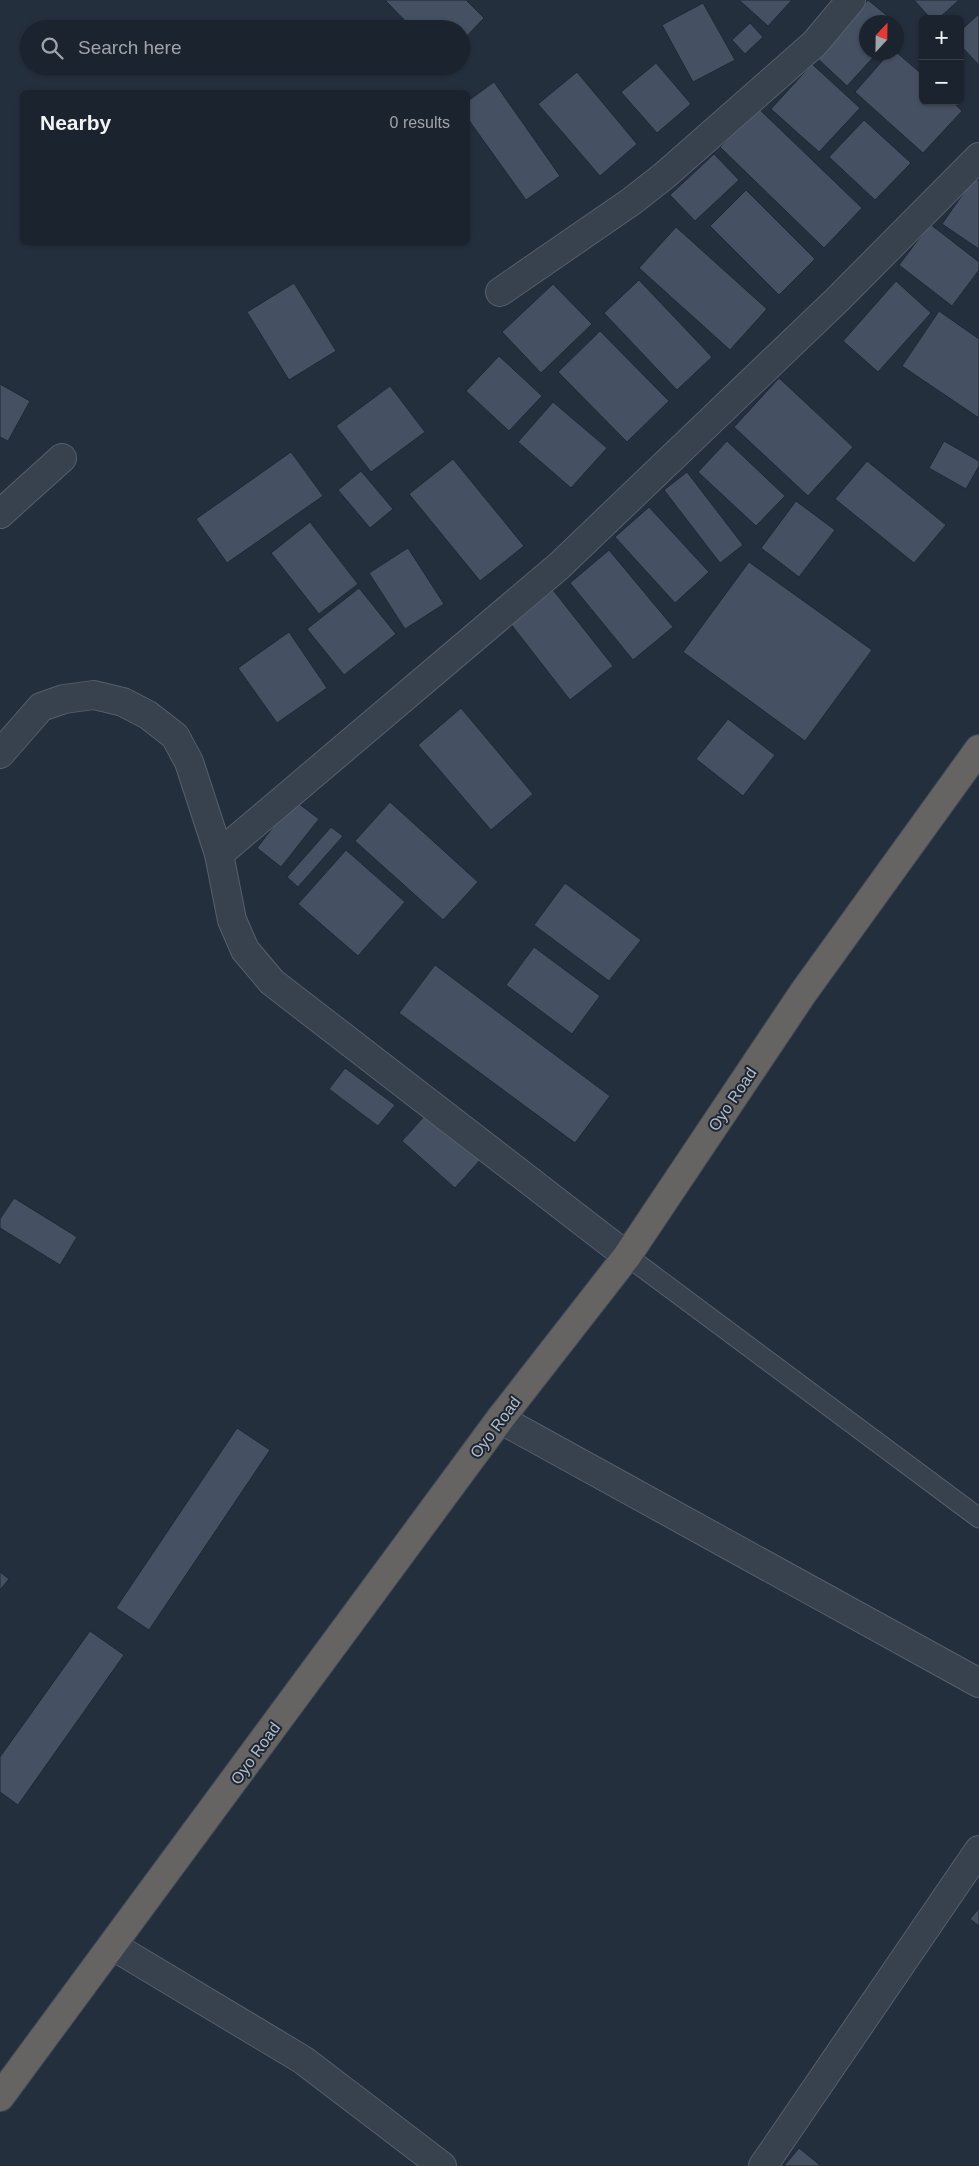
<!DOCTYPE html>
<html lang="en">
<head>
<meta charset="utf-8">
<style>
  body { margin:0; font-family:Arial,sans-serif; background:#242b36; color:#f1f3f6 }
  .controls { position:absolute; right:15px; top:15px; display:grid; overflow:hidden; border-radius:8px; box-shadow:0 1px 4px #0004 }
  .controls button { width:45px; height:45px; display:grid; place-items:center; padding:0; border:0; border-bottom:1px solid #39404a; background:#1b232e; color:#f1f3f6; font:25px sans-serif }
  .compass { position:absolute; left:859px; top:15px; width:45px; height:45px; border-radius:50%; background:#1b232e; box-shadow:0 1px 4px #0004; rotate:22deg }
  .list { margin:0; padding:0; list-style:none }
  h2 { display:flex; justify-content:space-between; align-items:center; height:65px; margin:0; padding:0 20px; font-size:21px }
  h2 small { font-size:16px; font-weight:400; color:#a0a4aa }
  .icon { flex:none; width:28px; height:28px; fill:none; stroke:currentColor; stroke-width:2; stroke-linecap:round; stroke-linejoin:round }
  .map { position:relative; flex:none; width:979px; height:2166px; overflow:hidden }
  .search { position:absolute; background:#1b232e; box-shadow:0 1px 4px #0004; left:20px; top:20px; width:450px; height:55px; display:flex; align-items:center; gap:12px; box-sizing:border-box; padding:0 18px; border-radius:28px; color:#a0a4aa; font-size:19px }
  .panel { position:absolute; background:#1b232e; box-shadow:0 1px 4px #0004; left:20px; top:90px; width:450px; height:155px; border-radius:8px }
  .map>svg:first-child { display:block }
  .building { fill:#455162; stroke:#1f2835 }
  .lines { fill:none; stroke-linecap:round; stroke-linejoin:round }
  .service-casing { stroke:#565f6c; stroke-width:21 }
  .minor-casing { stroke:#565f6c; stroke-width:30 }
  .trunk-casing { stroke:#434c59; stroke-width:30 }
  .service { stroke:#38414e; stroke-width:19 }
  .minor { stroke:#38414e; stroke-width:28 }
  .trunk { stroke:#656462; stroke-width:28 }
  .labels { text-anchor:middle; stroke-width:4; stroke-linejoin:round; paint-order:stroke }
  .street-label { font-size:16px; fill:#b4bcc9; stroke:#1d2633 }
</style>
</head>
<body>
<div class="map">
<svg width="979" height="2166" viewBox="0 0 979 2166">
  <rect width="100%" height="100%" fill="#242f3e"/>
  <path class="building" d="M385,0h81l18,18 -23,24v-13h-48z
    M739,0h53l-24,26z
    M868,0l27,22h-29v30h12l-31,34 -31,-29z
    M914,0h45l-21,19h-7z
    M703,3l32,57 -42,22 -31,-57z
    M979,14v51l-19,-20v-14z
    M750,23l13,14 -18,17 -13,-14z
    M890,52h6l27,23v26h29l10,10 -39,42 -68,-61z
    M656,63l35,41 -34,29 -36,-41z
    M812,64l48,44 -41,44 -48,-43z
    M577,72l60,72 -37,32 -62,-72z
    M494,82l66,94 -34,24 -58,-81v-18z
    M758,108l104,100 -38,40 -104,-101z
    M864,120l47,43 -36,37 -46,-43z
    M714,154l25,26 -44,41 -25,-26z
    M974,178l5,3v68l-37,-25z
    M746,190l69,69 -36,36 -69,-69z
    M930,224l49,38v8l-27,36 -53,-41z
    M676,227l91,82 -37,41 -91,-82z
    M639,280l73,77 -35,33 -73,-77z
    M896,281l35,32 -53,59 -35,-31z
    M294,283l42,68 -47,29 -42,-68z
    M553,284l39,40 -51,49 -39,-41z
    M939,311l40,28v79l-77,-52z
    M600,331l69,70 -42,41 -69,-70z
    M499,356l43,40 -33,35 -43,-40z
    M779,378l74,69 -45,49 -74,-69z
    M0,384l30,17 -22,40 -8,-4z
    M390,386l35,46 -54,40 -35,-46z
    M553,402l54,46 -36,40 -53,-46z
    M727,441l58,55 -29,30 -58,-54z
    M944,441l35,20v5l-13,23 -37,-21z
    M291,452l32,44 -96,67 -31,-44z
    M453,459l71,87 -44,35 -71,-87z
    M867,461l79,64 -32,38 -79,-64z
    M361,471l32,38 -23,19 -32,-38z
    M687,472l56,73 -23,18 -56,-73z
    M796,501l39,29 -36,47 -38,-29z
    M649,507l60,65 -34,31 -60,-66z
    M310,522l48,62 -39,30 -48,-61z
    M408,548l36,56 -39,25 -36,-56z
    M609,550l64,77 -40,33 -63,-77z
    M749,562l123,88 -67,91 -122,-89z
    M359,588l37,46 -52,41 -37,-46z
    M553,590l60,76 -43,34 -60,-77z
    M289,632l38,56 -50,35 -39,-55z
    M461,708l72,86 -42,36 -73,-85z
    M728,719l47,36 -32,41 -47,-37z
    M294,800l25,19 -38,48 -24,-19z
    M390,802l88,80 -35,38 -88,-79z
    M331,827l12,9 -45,51 -11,-10z
    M346,850l59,52 -47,54 -60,-52z
    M565,883l76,57 -32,41 -75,-56z
    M534,947l66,49 -28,38 -66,-49z
    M435,965l175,131 -35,47 -176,-130z
    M345,1068l50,37 -17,21 -49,-37z
    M428,1112l53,47 -26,29 -53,-47z
    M14,1198l63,39 -17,28 -60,-37v-9z
    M237,1428l33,22 -121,180 -33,-22z
    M0,1572l9,7 -9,11z
    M90,1631l34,24 -106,150 -18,-13v-35z
    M979,1908v18l-9,-7z
    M799,2148l22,18h-37z"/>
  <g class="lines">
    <defs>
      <path id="service" d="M627,1256l352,262"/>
      <path id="minor" d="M500,292l132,-91 33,-26 150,-132 36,-43
        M0,514l62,-56
        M0,754l41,-47 23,-8 30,-4 29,7 25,13 27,21 14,26 30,92 13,66 13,30 27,32 355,274
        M219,854l340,-288 278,-266 142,-143
        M500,1419l479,264
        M113,1946l190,114 139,106
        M763,2166l216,-316"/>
      <path id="trunk" d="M0,2097l500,-678 127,-163 176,-263 176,-244"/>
    </defs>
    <use href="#service" class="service-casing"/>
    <use href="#minor" class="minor-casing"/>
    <use href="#trunk" class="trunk-casing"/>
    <use href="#service" class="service"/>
    <use href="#minor" class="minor"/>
    <use href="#trunk" class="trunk"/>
  </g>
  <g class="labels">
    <g class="street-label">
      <text transform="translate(732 1099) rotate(-56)" y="6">Oyo Road</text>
      <text transform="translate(495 1427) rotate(-53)" y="6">Oyo Road</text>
      <text transform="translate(255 1753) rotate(-54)" y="6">Oyo Road</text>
    </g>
  </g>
</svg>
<div class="controls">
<button>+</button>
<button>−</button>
</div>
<svg class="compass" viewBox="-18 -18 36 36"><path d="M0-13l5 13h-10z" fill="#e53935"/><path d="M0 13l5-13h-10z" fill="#a0a4aa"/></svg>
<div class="search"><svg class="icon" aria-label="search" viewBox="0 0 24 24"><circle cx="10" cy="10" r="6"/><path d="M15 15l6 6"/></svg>Search here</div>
<section class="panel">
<h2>Nearby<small>0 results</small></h2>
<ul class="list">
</ul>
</section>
</div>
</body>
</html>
